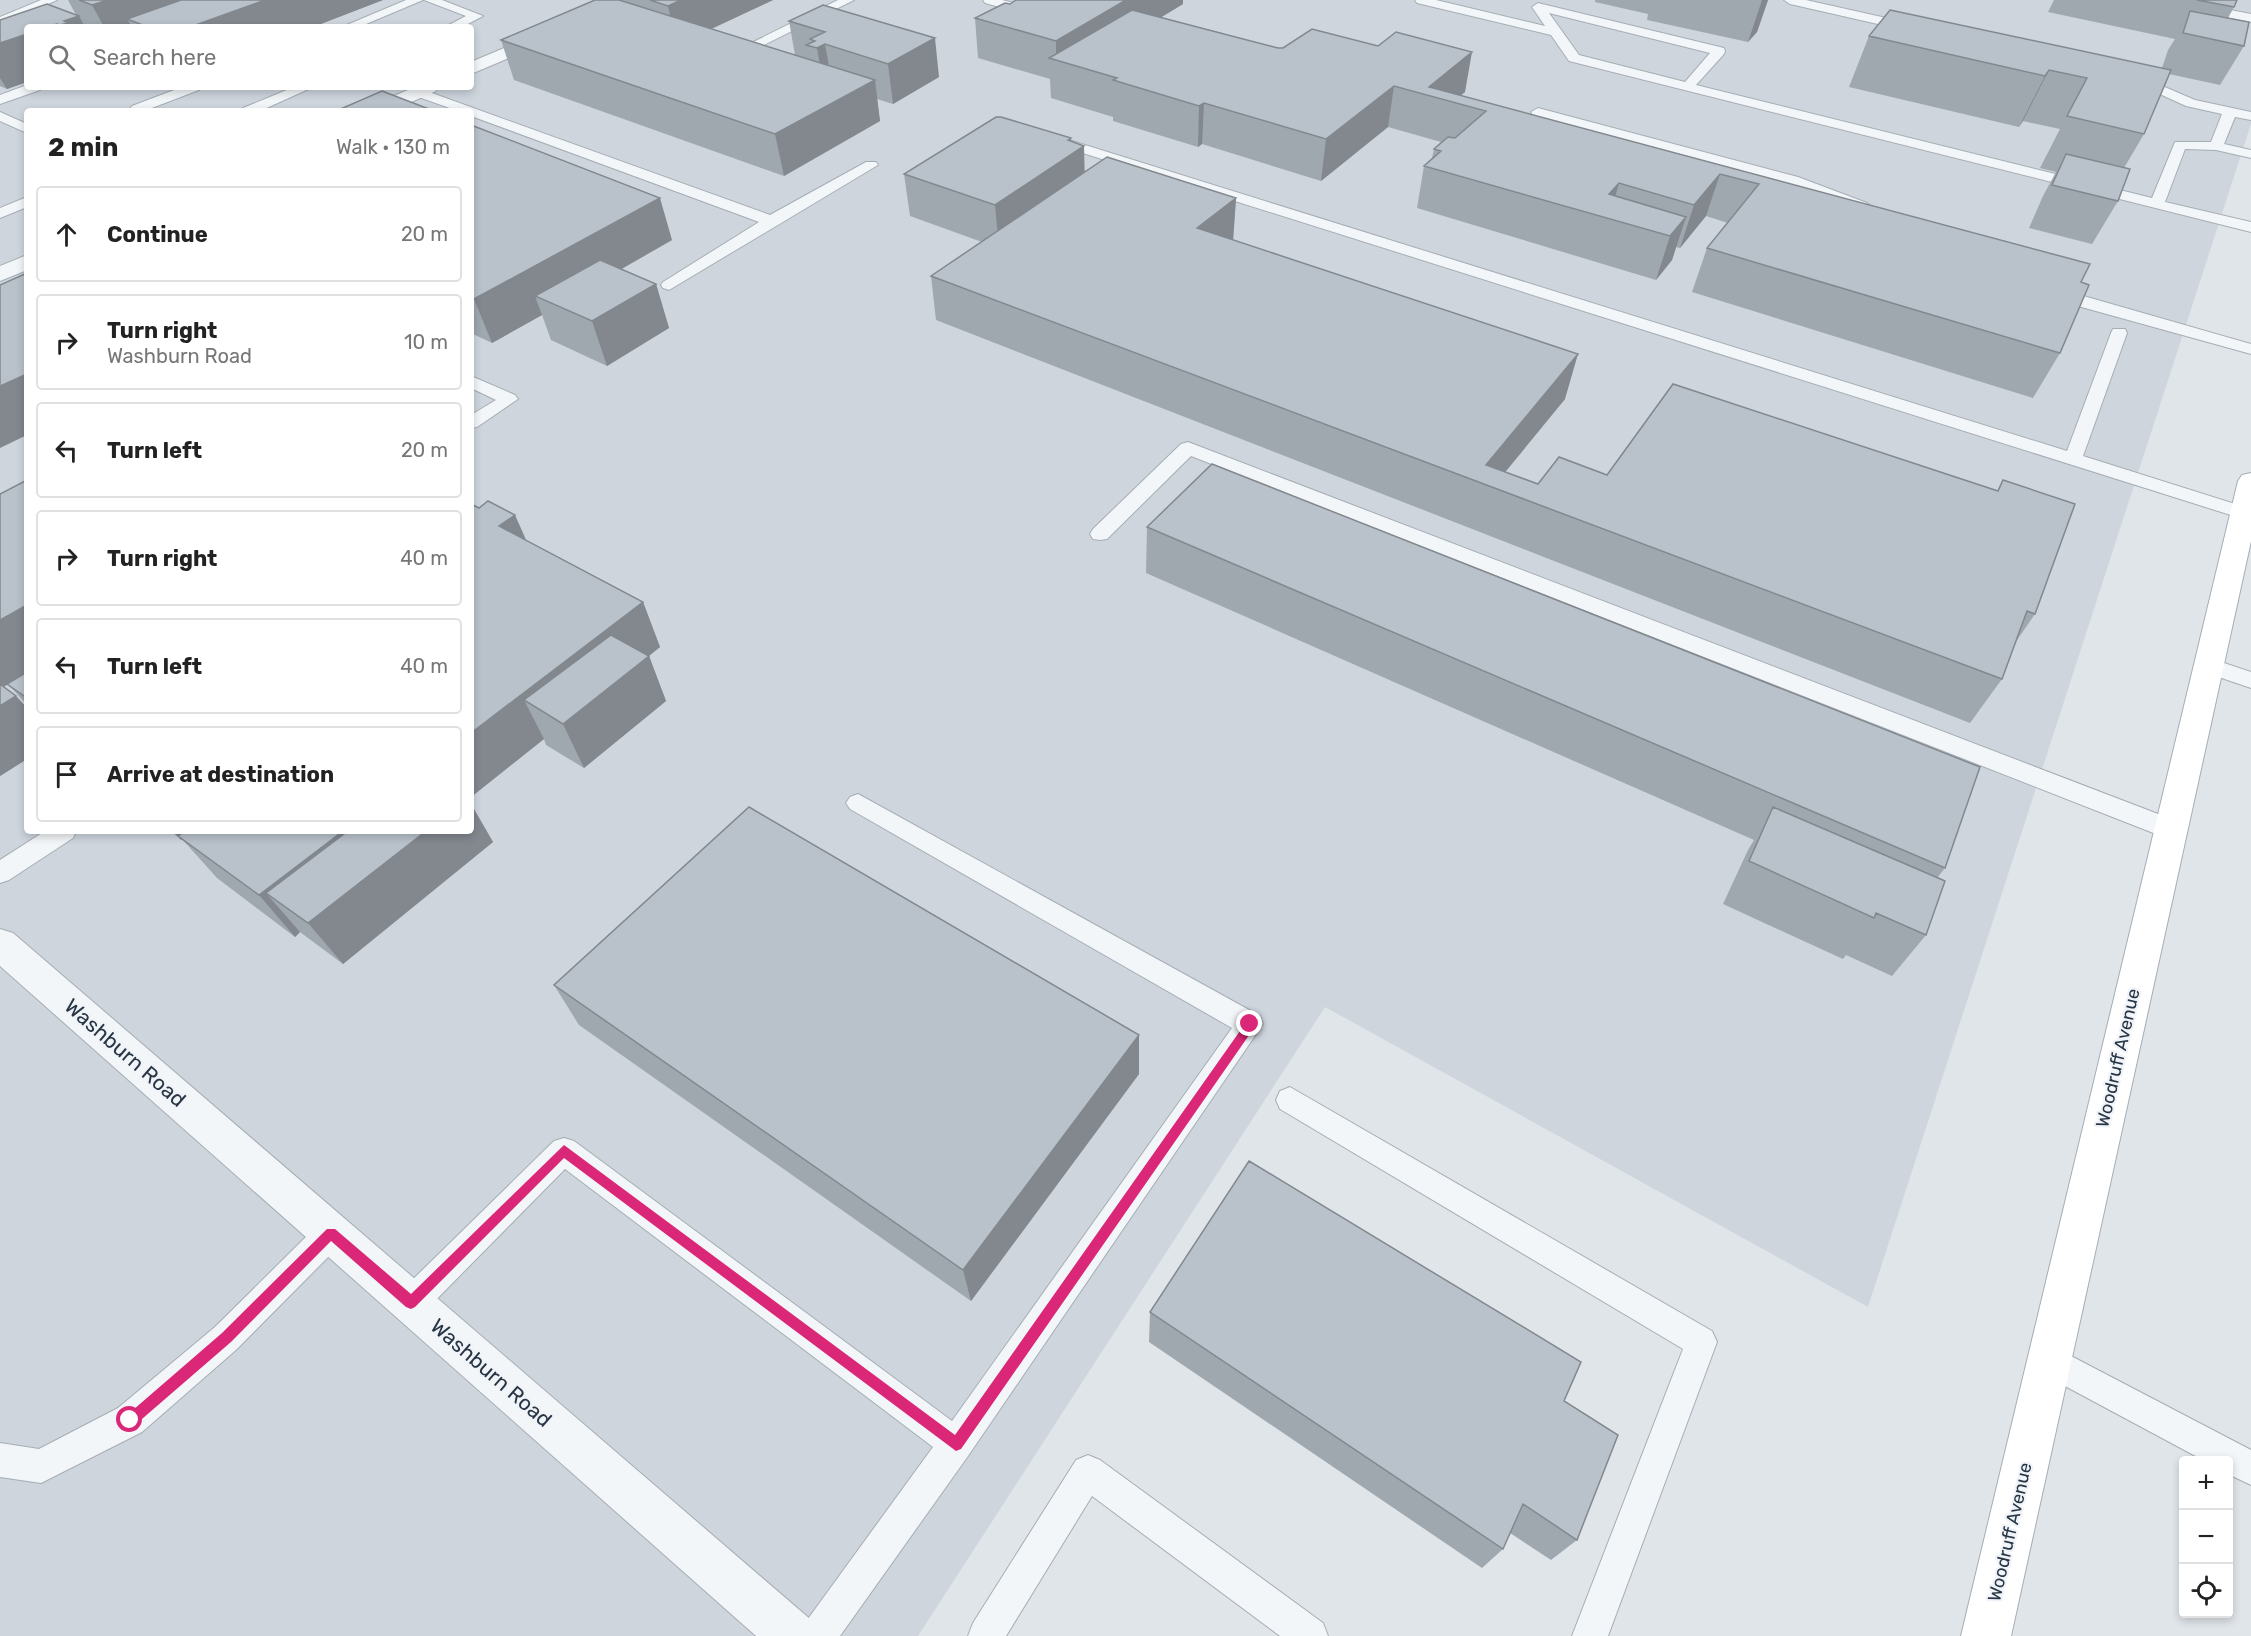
<!DOCTYPE html>
<html lang="en">
<head>
<meta charset="utf-8">
<style>
  body { margin:0; font-family:Rubik,sans-serif; background:#f6f6f6; color:#222 }
  .controls { position:absolute; right:18px; bottom:18px; display:grid; overflow:hidden; border-radius:6px; box-shadow:0 3px 9px #0003 }
  .controls button { width:54px; height:54px; display:grid; place-items:center; padding:0; border:0; border-bottom:2px solid #e0e0e0; background:#fff; color:#222; font:30px sans-serif }
  .stop { position:absolute; width:18px; height:18px; margin:-14px; border:4px solid #db2777; border-radius:50%; background:#fff }
  .stop.end { background:#db2777; border-color:#fff; box-shadow:0 2px 6px #0008 }
  .list { margin:0; padding:0; list-style:none }
  h2 { display:flex; justify-content:space-between; align-items:center; height:78px; margin:0; padding:0 24px; font-size:26px }
  h2 small { font-size:20px; font-weight:400; color:#767676 }
  .list li { display:grid; grid-template-columns:39px 1fr auto; gap:18px; align-items:center; box-sizing:border-box; height:96px; margin:0 12px 12px; padding:0 12px; border:2px solid #e0e0e0; border-radius:6px }
  .list b { display:block; font-size:22px; white-space:nowrap }
  .list p { margin:0; font-size:20px; white-space:nowrap; color:#767676 }
  .list em { font-size:20px; font-style:normal; color:#767676 }
  .icon { flex:none; width:33px; height:33px; fill:none; stroke:currentColor; stroke-width:2; stroke-linecap:round; stroke-linejoin:round }
  .map { position:relative; flex:none; width:2251px; height:1636px; overflow:hidden }
  .search { position:absolute; background:#fff; box-shadow:0 3px 9px #0003; left:24px; top:24px; width:450px; height:66px; display:flex; align-items:center; gap:15px; box-sizing:border-box; padding:0 21px; border-radius:6px; color:#767676; font-size:22px }
  .panel { position:absolute; background:#fff; box-shadow:0 3px 9px #0003; left:24px; top:108px; width:450px; height:726px; border-radius:6px }
  .map>svg:first-child { display:block }
  .built { fill:#ced5dd; fill-rule:evenodd }
  .lines { fill:none; stroke-linecap:round; stroke-linejoin:round }
  .service-casing { stroke:#a5adb5; stroke-width:2 }
  .minor-casing { stroke:#a5adb5; stroke-width:2 }
  .tertiary-casing { stroke:#a5adb5; stroke-width:2 }
  .secondary-casing { stroke:#a5adb5; stroke-width:2 }
  .service { fill:#f3f6f8; fill-rule:evenodd }
  .minor { fill:#f3f6f8; fill-rule:evenodd }
  .tertiary { fill:#f3f6f8; fill-rule:evenodd }
  .secondary { fill:#fff; fill-rule:evenodd }
  .wall { fill:#9fa7af }
  .shaded-wall { fill:#82888e }
  .building { fill:#b9c2cb; stroke:#82888e; stroke-width:1.5 }
  .route { fill:#db2777 }
  .labels { text-anchor:middle; stroke-width:4.5; stroke-linejoin:round; paint-order:stroke }
  .street-label { font-size:18px; fill:#273544; stroke:#f0f4f8 }
  .near-street-label { font-size:21px; fill:#273544; stroke:#f0f4f8 }
</style>
</head>
<body>
<div class="map">
<svg width="2251" height="1636" viewBox="0 0 2251 1636">
  <rect width="100%" height="100%" fill="#e0e5ea"/>
  <path class="built" d="M0,0h2251v124l-383,1183 -543,-300 -407,629h-918zM27,27h444v60h-444zM27,111h444v720h-444z"/>
  <g class="lines">
    <defs>
      <path id="service" d="M41,0h16l-57,26v-9z
        M406,0h17l-64,27h-17z
        M424,0h18l41,16 -21,11h-17l21,-11z
        M838,0h16l-104,52 -5,1 -6,-4z
        M983,0h19l23,6 2,3 -6,4 -36,-10z
        M1415,0h21l109,26 -13,-19 6,-4 186,45 1,3 -1,3 -28,31 456,113 23,-56h36l11,-28 -36,-8 -59,-27 2,-3h10l56,24 56,12v8l-16,-3 -11,27 27,6v8l-35,-8 -31,-1 -20,53 86,20v10l-682,-171 -18,-26 -134,-32zM1549,13l161,40 -25,29 -106,-27z
        M1784,0h22l107,24 6,4 -6,4 -123,-28z
        M2155,0h24l72,14v8l-90,-18z
        M27,85l15,2 -2,3 -40,14v-9z
        M182,87h19l-2,3 -55,21 -14,-2 2,-3z
        M294,87h19l-53,24h-19l2,-3z
        M418,88l352,127 96,-53h10l2,3 -209,125 -6,-2 -2,-3 2,-3 96,-60 -288,-106v-5h-13l-45,-16 -2,-3z
        M1538,108l260,69 69,26 3,3 -3,3h-10l-69,-26 -255,-68 -2,-3z
        M0,112l27,12v9l-27,-12z
        M1053,135l1014,316 44,-118 2,-4h12l2,4 -44,123 168,53v8l-7,2 -7,-2 -1189,-375 -2,-3 2,-3z
        M27,197v10l-27,11v-10z
        M2052,287l199,57v10l-184,-51 -21,-8 -2,-3z
        M471,376l44,19 3,4 -41,28 -6,1v-13l25,-15 -25,-12z
        M1188,442l991,380 3,7 -3,7 -9,2 -9,-2 -970,-380 -84,83 -7,1 -7,-1 -3,-5 3,-5 88,-85z
        M2209,658l42,14v16l-50,-17 -3,-5 3,-5z
        M858,794l402,222 3,8 -295,432 -128,180h-40l5,-13 128,-176 -368,-278 -143,145 -11,5 -11,-5 -5,-11 5,-11 154,-151 10,-3 10,3 378,280 280,-393 -382,-219 -4,-6 4,-6z
        M45,831h31l-3,7 -64,42 -9,3v-23z
        M1290,1087l422,244 5,11 -109,294h-36l111,-287 -403,-240 -4,-9 4,-9z
        M331,1218l11,5 4,10 -4,10 -105,106 -95,83 -101,51 -41,-6v-34l39,6 79,-41 97,-81 105,-104z
        M2048,1344l203,106v35l-23,-11v-14h-25l-166,-89 -5,-11 5,-11z
        M1088,1455l12,5 223,163 5,13h-48l-188,-140 -86,140h-38l5,-13 103,-163z"/>
      <path id="minor" d="M617,0h22l-2,4 -166,70v-12z
        M415,87h24l-3,4 -45,20h-25l2,-4z
        M27,255v15l-27,11v-15z"/>
      <path id="tertiary" d="M0,929l13,4 797,686 8,17h-62l-756,-670z"/>
      <path id="secondary" d="M2251,473v68l-240,1095h-50l277,-1155 4,-6z"/>
    </defs>
    <use href="#service" class="service-casing"/>
    <use href="#minor" class="minor-casing"/>
    <use href="#tertiary" class="tertiary-casing"/>
    <use href="#secondary" class="secondary-casing"/>
    <use href="#service" class="service"/>
    <use href="#minor" class="minor"/>
    <use href="#tertiary" class="tertiary"/>
    <use href="#secondary" class="secondary"/>
  </g>
  <path class="wall" d="M68,0h315l-70,27h-286v55l-20,7 -7,-3v-66l76,-5z
    M595,0h178l-62,29 84,26 -6,-34 34,-16 116,72 -46,27 -16,-5 3,22 -96,55 -270,-96 -13,-40z
    M1595,0h173l-11,32 -9,10 -101,-22 1,-6 -53,-12z
    M2054,0h183l-3,7 -6,11 16,28 -24,39 -51,-11 -25,60 -20,34 -6,33 -26,43 -63,-16 14,-32 13,-24 -16,-4 20,-39 -37,-8 -4,6 -170,-40 20,-51 293,32 6,-18 7,-11 -127,-27z
    M1010,4h173l-22,13 117,31 187,44 -5,4 630,168 -9,18 -21,71 -27,45 -341,-106 15,-44 21,-25 -22,-7 -26,32 -4,-1 -4,13 -16,20 -239,-72 7,-42 8,-8 2,-9 7,-7 -53,-15 -67,54 -119,-37 -4,3 -85,-26v-4l-62,-19 -1,-19 -72,-21 -3,-40z
    M471,125l201,115 -51,29 35,15 13,44 -62,38 -56,-26 -9,-25 -50,28 -21,-10z
    M1071,138v3l14,31 151,26 -3,42 332,159 -60,73 33,12 69,-9 390,16 6,-11 32,134 -20,29 -13,36 -32,44 -1034,-403 -5,-44 51,-34 -72,-26 -6,-42z
    M27,480v225l-19,-21 -4,3 12,9 11,12v51l-27,17v-282z
    M1147,527l798,341 -8,10 -11,57 -34,41 -46,-21 -3,4 -120,-55 25,-54 6,-10 -608,-267z
    M526,540l117,62 17,45 -11,9 17,45 -82,67 -38,-23 -2,-6 -73,58z
    M471,804l22,38 -150,122 -43,-32 -5,5 -78,-59 -35,-39 -13,-8h302z
    M554,985l585,50v39l-168,227 -392,-276z
    M1150,1312l414,89 13,139 -26,20 -41,-27 -7,16 -21,19 -333,-226z"/>
  <path class="shaded-wall" d="M108,0h124l-105,19 5,8h-28l-12,-22z
    M265,0h118l-70,27h-123z
    M681,0h92l-96,45 -9,-39z
    M1126,0h57v4l-103,63 -24,-7v-19z
    M1762,0h6l-11,32 -9,10z
    M79,16l6,11h-24l-1,-2 4,-4z
    M57,24l1,3h-11z
    M27,34v48l-20,7 -7,-11v-35z
    M935,38l4,39 -46,27 -5,-40z
    M825,44l7,40 -8,5 -7,-41z
    M1472,52l-7,40 -12,10 -24,-15z
    M2049,70l-26,51 -4,6 26,-51z
    M875,80l5,41 -96,55 -9,-42z
    M1394,86l-6,41 -67,54 5,-42z
    M1204,103l-2,41 -4,3 1,-41z
    M1071,138v16l13,-8 1,42 -86,60 -4,-43z
    M1720,174l-14,42 -26,32 14,-43z
    M1619,183l-10,36v-25z
    M660,198l12,42 -115,66 -22,-10 7,19 -50,28 -18,-44z
    M1236,198l-3,43 -36,-13z
    M1686,217l-14,43 -16,20 14,-44z
    M656,284l13,44 -62,38 -15,-45z
    M1578,354l-13,45 -72,88 -7,-22z
    M27,374v61l-27,13v-62z
    M515,515l20,45 -36,-34z
    M643,602l17,45 -97,77 -39,-24 20,39 -73,58v-64z
    M27,605v68l-27,16v-69z
    M649,656l17,45 -82,67 -21,-44z
    M16,696l11,12v6l-3,-3 3,4v44l-27,17v-70z
    M471,804l22,38 -150,122 -35,-41 -42,-30 34,39 -5,5 -36,-42 84,-64h128z
    M173,831h20l-15,5 4,3 -1,1z
    M1139,1035v39l-168,227 -8,-31z"/>
  <path class="building" d="M79,0h29l-16,5z
    M181,0h84l-75,27h-42l-21,-8z
    M595,0h24l256,80 -100,54 -274,-94z
    M650,0h31l-13,6z
    M1016,0h110l-70,41 -81,-23 30,-15 5,1z
    M2197,0h40l-3,7z
    M47,4l32,12 -15,5 4,2 -8,2 -3,-1 -10,3h-20v7l-27,9v-23z
    M823,5l112,33 -47,26 -63,-20 -8,4 -11,-3 9,-4 -5,-2 15,-7 -36,-11z
    M1132,10l146,38h5l29,-19 66,17 18,-14 76,20 -43,35 661,177 -9,18 8,3 -29,68 -353,-105 52,-64 -39,-10 -26,31 -75,-22 -10,11 77,23 -16,19 -246,-70 17,-15 -7,-2 14,-12 7,1 31,-27 -92,-25 -68,53 -122,-36 -5,3 -86,-26 4,-2 -68,-20z
    M1890,10l281,60 -27,64 -77,-18 20,-38 -38,-8 -4,6 -176,-40z
    M2190,11l59,11 -5,24 -61,-13z
    M382,91l52,20h-98z
    M996,117h5l70,21 -3,2 16,6 -89,59 -91,-31z
    M471,125l189,73 -186,101 -3,-2z
    M2066,154l64,15 -12,32 -66,-16z
    M1107,157l129,41 -39,30 381,126 -92,111 52,19 21,-27 48,18 66,-91 325,107 5,-11 72,24 -40,110 -8,-3 -25,68 -1071,-403z
    M600,260l56,24 -64,37 -57,-25z
    M27,273v101l-27,12v-101z
    M1212,464l768,303 -35,101 -798,-341z
    M27,480v125l-27,15v-126z
    M488,501l27,14 -16,11 144,76 -172,131v-229l8,4z
    M611,635l38,21 -86,68 -39,-24z
    M27,672v26l-20,-14z
    M0,684l16,12 -16,10z
    M749,807l390,228 -176,235 -409,-285z
    M1773,807l172,74 -19,54 -50,-22 -2,5 -125,-57z
    M185,831h158l-84,64 -81,-59z
    M348,831h78l-118,92 -42,-30z
    M1249,1161l332,201 -17,39 54,34 -41,105 -54,-36 -20,45 -353,-237z"/>
  <path class="route" d="M1250,1020l4,1v7l-293,421 -5,2 -392,-293 -149,149 -4,2 -5,-2 -75,-66 -100,101 -96,83 -5,2 -4,-2 -2,-5 2,-4 96,-83 105,-104h8l76,65 153,-149 391,290 292,-414z"/>
  <g class="labels">
    <g class="street-label">
      <text transform="translate(2118 1058) rotate(-77)" y="6">Woodruff Avenue</text>
      <text transform="translate(2010 1532) rotate(-77)" y="6">Woodruff Avenue</text>
    </g>
    <g class="near-street-label">
      <text transform="translate(125 1053) rotate(41)" y="7">Washburn Road</text>
      <text transform="translate(491 1373) rotate(41)" y="7">Washburn Road</text>
    </g>
  </g>
</svg>
<div class="controls">
<button>+</button>
<button>−</button>
<button><svg class="icon" aria-label="locate" viewBox="0 0 24 24"><circle cx="12" cy="12" r="6"/><path d="M12 2v4M12 18v4M2 12h4M18 12h4"/></svg></button>
</div>
<div class="stop" style="left:130px;top:1420px"></div>
<div class="stop end" style="left:1250px;top:1024px"></div>
<div class="search"><svg class="icon" aria-label="search" viewBox="0 0 24 24"><circle cx="10" cy="10" r="6"/><path d="M15 15l6 6"/></svg>Search here</div>
<section class="panel">
<h2>2 min<small>Walk · 130 m</small></h2>
<ul class="list">
<li><svg class="icon" aria-label="ahead" viewBox="0 0 24 24"><path d="M12 20V5M6 11l6-6 6 6"/></svg><div><b>Continue</b></div><em>20 m</em></li>
<li><svg class="icon" aria-label="right" viewBox="0 0 24 24"><path d="M7 20v-9h11M14 6l5 5-5 5"/></svg><div><b>Turn right</b><p>Washburn Road</p></div><em>10 m</em></li>
<li><svg class="icon" aria-label="left" viewBox="0 0 24 24"><path d="M17 20v-9H6M10 6l-5 5 5 5"/></svg><div><b>Turn left</b></div><em>20 m</em></li>
<li><svg class="icon" aria-label="right" viewBox="0 0 24 24"><path d="M7 20v-9h11M14 6l5 5-5 5"/></svg><div><b>Turn right</b></div><em>40 m</em></li>
<li><svg class="icon" aria-label="left" viewBox="0 0 24 24"><path d="M17 20v-9H6M10 6l-5 5 5 5"/></svg><div><b>Turn left</b></div><em>40 m</em></li>
<li><svg class="icon" aria-label="arrive" viewBox="0 0 24 24"><path d="M6 21V4h12l-3 4 3 4H6"/></svg><div><b>Arrive at destination</b></div></li>
</ul>
</section>
</div>
</body>
</html>
